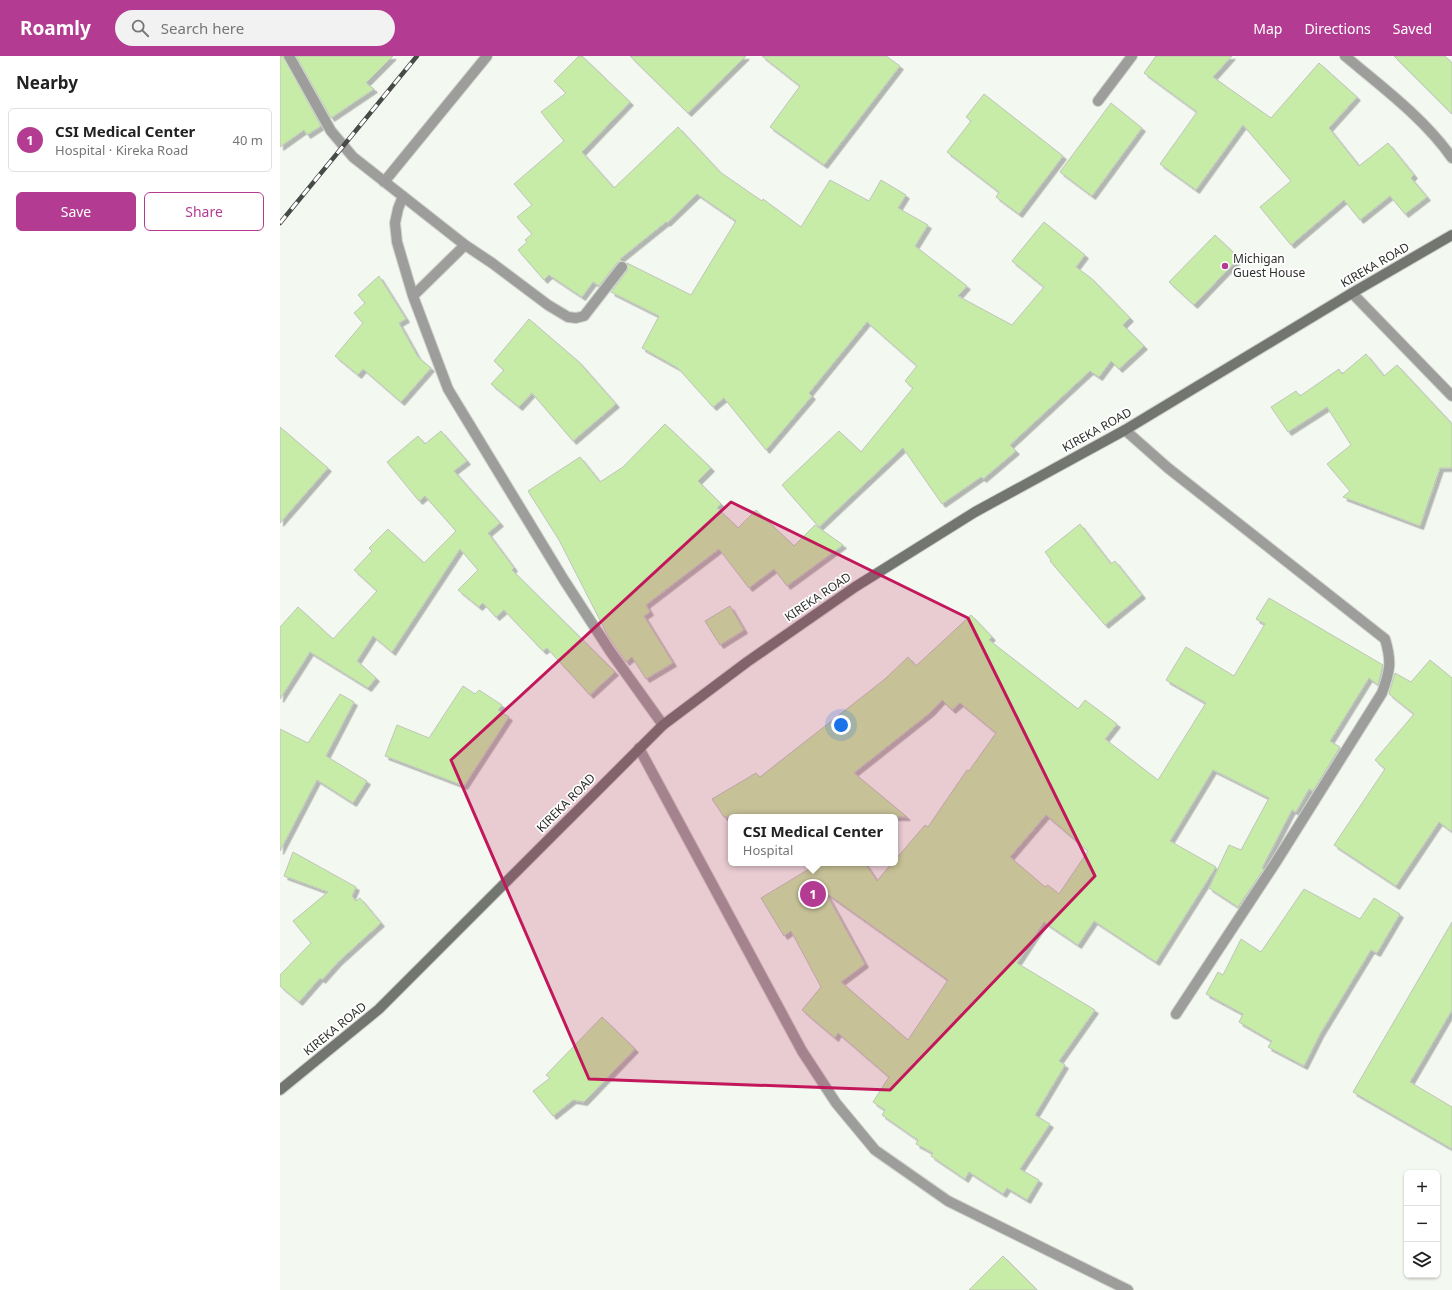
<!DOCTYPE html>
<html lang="en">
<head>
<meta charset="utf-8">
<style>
  body { margin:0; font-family:"Noto Sans",sans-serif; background:#f2f2f2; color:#222 }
  .controls { position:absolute; right:12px; bottom:12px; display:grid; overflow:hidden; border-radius:6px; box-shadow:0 1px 3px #0004 }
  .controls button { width:36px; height:36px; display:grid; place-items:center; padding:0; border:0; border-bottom:1px solid #e0e0e0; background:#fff; color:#222; font:20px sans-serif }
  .you { position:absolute; left:561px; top:669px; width:14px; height:14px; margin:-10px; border:3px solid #fff; border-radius:50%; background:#1a73e8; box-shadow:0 0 0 6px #1a73e833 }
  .badge { display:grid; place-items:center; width:26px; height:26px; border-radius:50%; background:#b33c92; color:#fff; font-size:13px; font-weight:700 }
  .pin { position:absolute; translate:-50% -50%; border:2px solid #fff; box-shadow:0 1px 4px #0006 }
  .popup { position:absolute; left:448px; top:758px; width:170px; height:52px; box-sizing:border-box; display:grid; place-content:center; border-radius:6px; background:#fff; filter:drop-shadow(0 1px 3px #0005); font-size:13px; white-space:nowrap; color:#767676 }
  .popup b { font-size:15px; color:#222 }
  .popup::after { content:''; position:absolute; left:50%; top:100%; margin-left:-8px; border:8px solid transparent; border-top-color:#fff }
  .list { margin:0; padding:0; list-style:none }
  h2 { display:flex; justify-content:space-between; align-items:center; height:52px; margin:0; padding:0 16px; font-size:17px }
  h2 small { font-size:13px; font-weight:400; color:#767676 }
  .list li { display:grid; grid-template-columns:26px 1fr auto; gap:12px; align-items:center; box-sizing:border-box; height:64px; margin:0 8px 8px; padding:0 8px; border:1px solid #e0e0e0; border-radius:6px }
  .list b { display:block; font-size:15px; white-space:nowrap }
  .list p { margin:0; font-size:13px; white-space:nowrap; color:#767676 }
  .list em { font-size:13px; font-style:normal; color:#767676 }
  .actions { display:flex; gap:8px; padding:12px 16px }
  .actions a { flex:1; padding:9px 0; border:1px solid #b33c92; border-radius:6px; text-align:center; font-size:14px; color:#b33c92 }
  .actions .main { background:#b33c92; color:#fff }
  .icon { flex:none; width:22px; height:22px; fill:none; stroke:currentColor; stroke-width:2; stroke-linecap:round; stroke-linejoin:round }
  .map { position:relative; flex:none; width:1172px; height:1234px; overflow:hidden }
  header { display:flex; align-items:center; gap:24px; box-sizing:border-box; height:56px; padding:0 20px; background:#b33c92; color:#fff }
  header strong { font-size:19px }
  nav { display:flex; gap:22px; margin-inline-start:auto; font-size:14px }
  .search { width:280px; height:36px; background:#f2f2f2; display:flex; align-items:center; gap:10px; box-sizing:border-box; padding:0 14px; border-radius:22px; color:#767676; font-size:15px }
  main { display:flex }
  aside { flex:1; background:#fff }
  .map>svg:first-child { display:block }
  .building { fill:#c7eca7; stroke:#bfc4bc; fill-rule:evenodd; filter:url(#shadow) }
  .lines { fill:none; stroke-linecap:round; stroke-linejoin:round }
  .street-casing { stroke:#d0d4cd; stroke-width:12 }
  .secondary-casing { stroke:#d0d4cd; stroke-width:12 }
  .street { stroke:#9d9e9b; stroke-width:10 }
  .secondary { stroke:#727570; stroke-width:10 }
  .rail-casing { stroke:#484a47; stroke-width:4.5 }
  .rail { stroke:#fff; stroke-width:3; stroke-dasharray:9; stroke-linecap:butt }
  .marked { fill:#c2185b; fill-opacity:0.2; stroke:#c2185b; stroke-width:3; stroke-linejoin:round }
  .poi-dot { fill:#b33c92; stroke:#fff; stroke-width:1.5 }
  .labels { text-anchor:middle; stroke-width:3.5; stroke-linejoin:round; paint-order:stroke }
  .poi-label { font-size:12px; fill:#2e302d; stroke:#fff; text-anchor:start }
  .street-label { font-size:12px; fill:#2e302d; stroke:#fff }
</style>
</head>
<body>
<header>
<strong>Roamly</strong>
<div class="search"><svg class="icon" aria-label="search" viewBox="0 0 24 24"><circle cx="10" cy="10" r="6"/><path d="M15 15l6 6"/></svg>Search here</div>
<nav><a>Map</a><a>Directions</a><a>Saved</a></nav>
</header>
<main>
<aside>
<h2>Nearby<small></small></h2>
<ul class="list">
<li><span class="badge">1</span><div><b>CSI Medical Center</b><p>Hospital · Kireka Road</p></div><em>40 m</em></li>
</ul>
<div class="actions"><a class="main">Save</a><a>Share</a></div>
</aside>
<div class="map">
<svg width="1172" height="1234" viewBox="0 0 1172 1234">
  <defs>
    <filter id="shadow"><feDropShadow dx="3.5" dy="3.5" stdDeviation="0" flood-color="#0004"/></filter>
  </defs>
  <rect width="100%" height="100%" fill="#f3f8f0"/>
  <path class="building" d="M0,0h3l38,70 -14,9 -3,-5 -24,17z
    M16,0h97l-27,27 8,6 -43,29z
    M299,0h3l48,46 -48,50 32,36 64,-61 42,45 42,29 1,-2 38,28 29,-47 39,21 12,-21 25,15 -8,13 30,17 -13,21 52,40 -9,10 54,29 32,-38 -32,-26 32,-39 41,33 -9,12 15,11 39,40 -7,7 21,21 -25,23 -8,-8 -12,16 -9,-6 -80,74 6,6 -33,28 -2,-2 -39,27 -39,-56 -84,79 -37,-42 57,-54 22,21 52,-64 -8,-7 12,-15 -50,-44 -58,71 3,3 -46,54 -42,-52 -11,9 -35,-39 -36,-20 17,-32 -48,-24 16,-21v-8l64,32 45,-74 -39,-27 -30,29 -1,-1 -46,37 2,2 -5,2 -18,23 -6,-4 -11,15 -33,-22 -5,5 -26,-30 9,-8 -2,-2 7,-6 -15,-17 15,-12 -18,-21 50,-43 -23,-29 25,-19 -12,-12z
    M350,0h116l-58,57z
    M482,0h124l14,10 -76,99 -54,-38 30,-41z
    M876,0h76l-19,21 58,41 48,-55 38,34 -28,31 30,38 29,-23 26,32 -3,3 16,19 -22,17 -15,-18 -30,24 -16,-20 -53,45 -31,-38 31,-26 -48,-56 -47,65 -36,-26 37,-52 -53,-39z
    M1114,0h51l7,7v51z
    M704,38l79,62 -44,58 -23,-17 3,-5 -52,-40 24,-31 -5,-4z
    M831,47l31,25 -50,68 -32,-24z
    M935,179l24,23 -45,47 -25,-23z
    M99,220l27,43 -7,4 19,34 13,11 -30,34 -38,-33 -5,6 -23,-19 28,-33 -9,-10 11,-10 -7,-8z
    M249,263l50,43 37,42 -43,37 -41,-48 -13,14 -28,-23 13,-14 -10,-9z
    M1086,298l18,22 13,-11 55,59v44h-12l-20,58 -77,-29 7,-6 -23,-27 24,-19 -24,-38 -39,25 -17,-25 25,-16 4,5 39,-27 3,5z
    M385,368l46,44 -13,13 23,23 -4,4 21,20 18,-18 38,36 21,-21 28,20 -56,41 -13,-17 -25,19 -30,-39 -73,56 4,7 -6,4 29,47 -27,16 -14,-22 -6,5 -18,-26 -49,-96 -31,-49 52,-34 20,25 23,-15z
    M0,371l48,41 -48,55z
    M161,375l26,30 -13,10 46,52 -12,10 26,35 -2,2 103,102 -25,23 -43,-47 -4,3 -39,-41 -8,7 -13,-14 -4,4 -21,-17 20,-20 -18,-21 -68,103 -19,-16 -16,25 19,17 -8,10 -58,-36 -30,47v-72l18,-20 35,32 44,-48 -23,-21 18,-19 -3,-3 19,-19 36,34 32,-32 -31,-35 -6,5 -32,-39 31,-26 7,8z
    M800,468l31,40 4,-3 27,34 -37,30 -55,-64 1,-1 -6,-8z
    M989,542l114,67 -5,20 -9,-7 -39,63 10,6 -27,44 -4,-2 -13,23 -4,-2 -30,58 2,1 -26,38 -29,-19 20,-43 12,5 28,-52 -56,-28 -43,71 46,26 -60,95 -62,-41 -16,24 -34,-23 -27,41 78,47 -36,51 6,4 -30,50 15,9 -30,45 19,11 -12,20 -20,-12 -4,6 -34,-22 -4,7 -34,-23 2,-3 -17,-9 2,-4 -36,-25 3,-5 -12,-8 16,-25 -51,-44 -3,5 -33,-28 19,-23 -30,-56 -7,5 -23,-38 58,-35h46l12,18 15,-18h3v-3l30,-35 3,2 39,-57 2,1 27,-38 -36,-30 -8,7 -10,-10 -11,12 -77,61 53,44h-183l-12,-18 44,-26 4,4 125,-98 23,-22 8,9 55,-51 21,22 -3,3 89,69 7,-9 32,24 -12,15 53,41 48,-77 -40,-23 20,-33 48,29 31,-52 -9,-5zM766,759l42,36 -29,43 -11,-9 -3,2 -35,-30zM546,837l122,87 -40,60 -67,-58 24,-18z
    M450,550l14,24 -24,15 -15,-24z
    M1150,604l22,18v154l-13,-10 -43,64 -62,-41 51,-76 -10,-9 39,-46 -25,-20 6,-21 16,9z
    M183,630l12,8 4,-4 23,15 -4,5 11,7 -45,69 -79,-30 12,-31 32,13z
    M60,638l14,8 -28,54 41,25 -14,22 -36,-23 -37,71v-122l28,14z
    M13,796l63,35 -4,9 4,5 4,-3 21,25 -43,39 -16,18 -2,-2 -21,24 -19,-16v-11l31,-32 -18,-22 35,-29 -44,-16z
    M1024,833l56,30 14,-21 26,16 -23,39 -6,-3 -51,84 -16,32 -36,-19 4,-6 -33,-19 4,-8 -37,-20 12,-22 5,3 18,-36 20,13z
    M1172,866v88l-42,72 42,25v42l-99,-57z
    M322,961l33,32 -51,53 -11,-2 -20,16 -20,-25 17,-13 -4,-3z
    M723,1200l34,34h-68z"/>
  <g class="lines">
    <defs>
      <path id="street" d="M9,0l42,75 22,26 112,88 27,18 56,42 20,12 8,1 8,-2 38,-49
        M1065,0c36,30 80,63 107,102
        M818,45l34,-45
        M104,126l103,-126
        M123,140l-5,13 -3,14 2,19 16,54 35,93 116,191 46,71 53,74
        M1072,237l100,103
        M133,240l52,-51
        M845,374l43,38 217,171c7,23 5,32 -3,54l-106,169 -100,152
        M359,692l163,303 34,52 39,47 73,51 180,89"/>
      <path id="secondary" d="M0,1034l99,-81 284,-284 84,-63 108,-75 120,-75 150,-82 227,-137 100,-58"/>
    </defs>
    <use href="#street" class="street-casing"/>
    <use href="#secondary" class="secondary-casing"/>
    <use href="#street" class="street"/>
    <use href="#secondary" class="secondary"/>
    <defs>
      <path id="rail" d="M0,167l137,-167"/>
    </defs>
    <use href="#rail" class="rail-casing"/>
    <use href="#rail" class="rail"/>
  </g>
  <path class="marked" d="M451,446l237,116 127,258 -205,214 -301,-11 -138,-319z"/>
  <circle class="poi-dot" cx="945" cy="210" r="4"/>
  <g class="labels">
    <g class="poi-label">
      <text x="953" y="207">Michigan<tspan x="953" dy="14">Guest House</tspan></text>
    </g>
    <g class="street-label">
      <text transform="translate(1095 209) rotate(-30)" y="4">KIREKA ROAD</text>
      <text transform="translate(817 374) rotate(-29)" y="4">KIREKA ROAD</text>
      <text transform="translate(538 541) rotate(-34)" y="4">KIREKA ROAD</text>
      <text transform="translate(286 747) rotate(-45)" y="4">KIREKA ROAD</text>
      <text transform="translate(55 973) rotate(-39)" y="4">KIREKA ROAD</text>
    </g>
  </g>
</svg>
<div class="controls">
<button>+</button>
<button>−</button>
<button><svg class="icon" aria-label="layers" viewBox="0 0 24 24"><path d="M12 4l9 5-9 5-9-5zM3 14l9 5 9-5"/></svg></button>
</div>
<div class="you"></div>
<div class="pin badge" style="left:533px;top:838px">1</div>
<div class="popup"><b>CSI Medical Center</b>Hospital</div>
</div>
</main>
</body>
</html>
